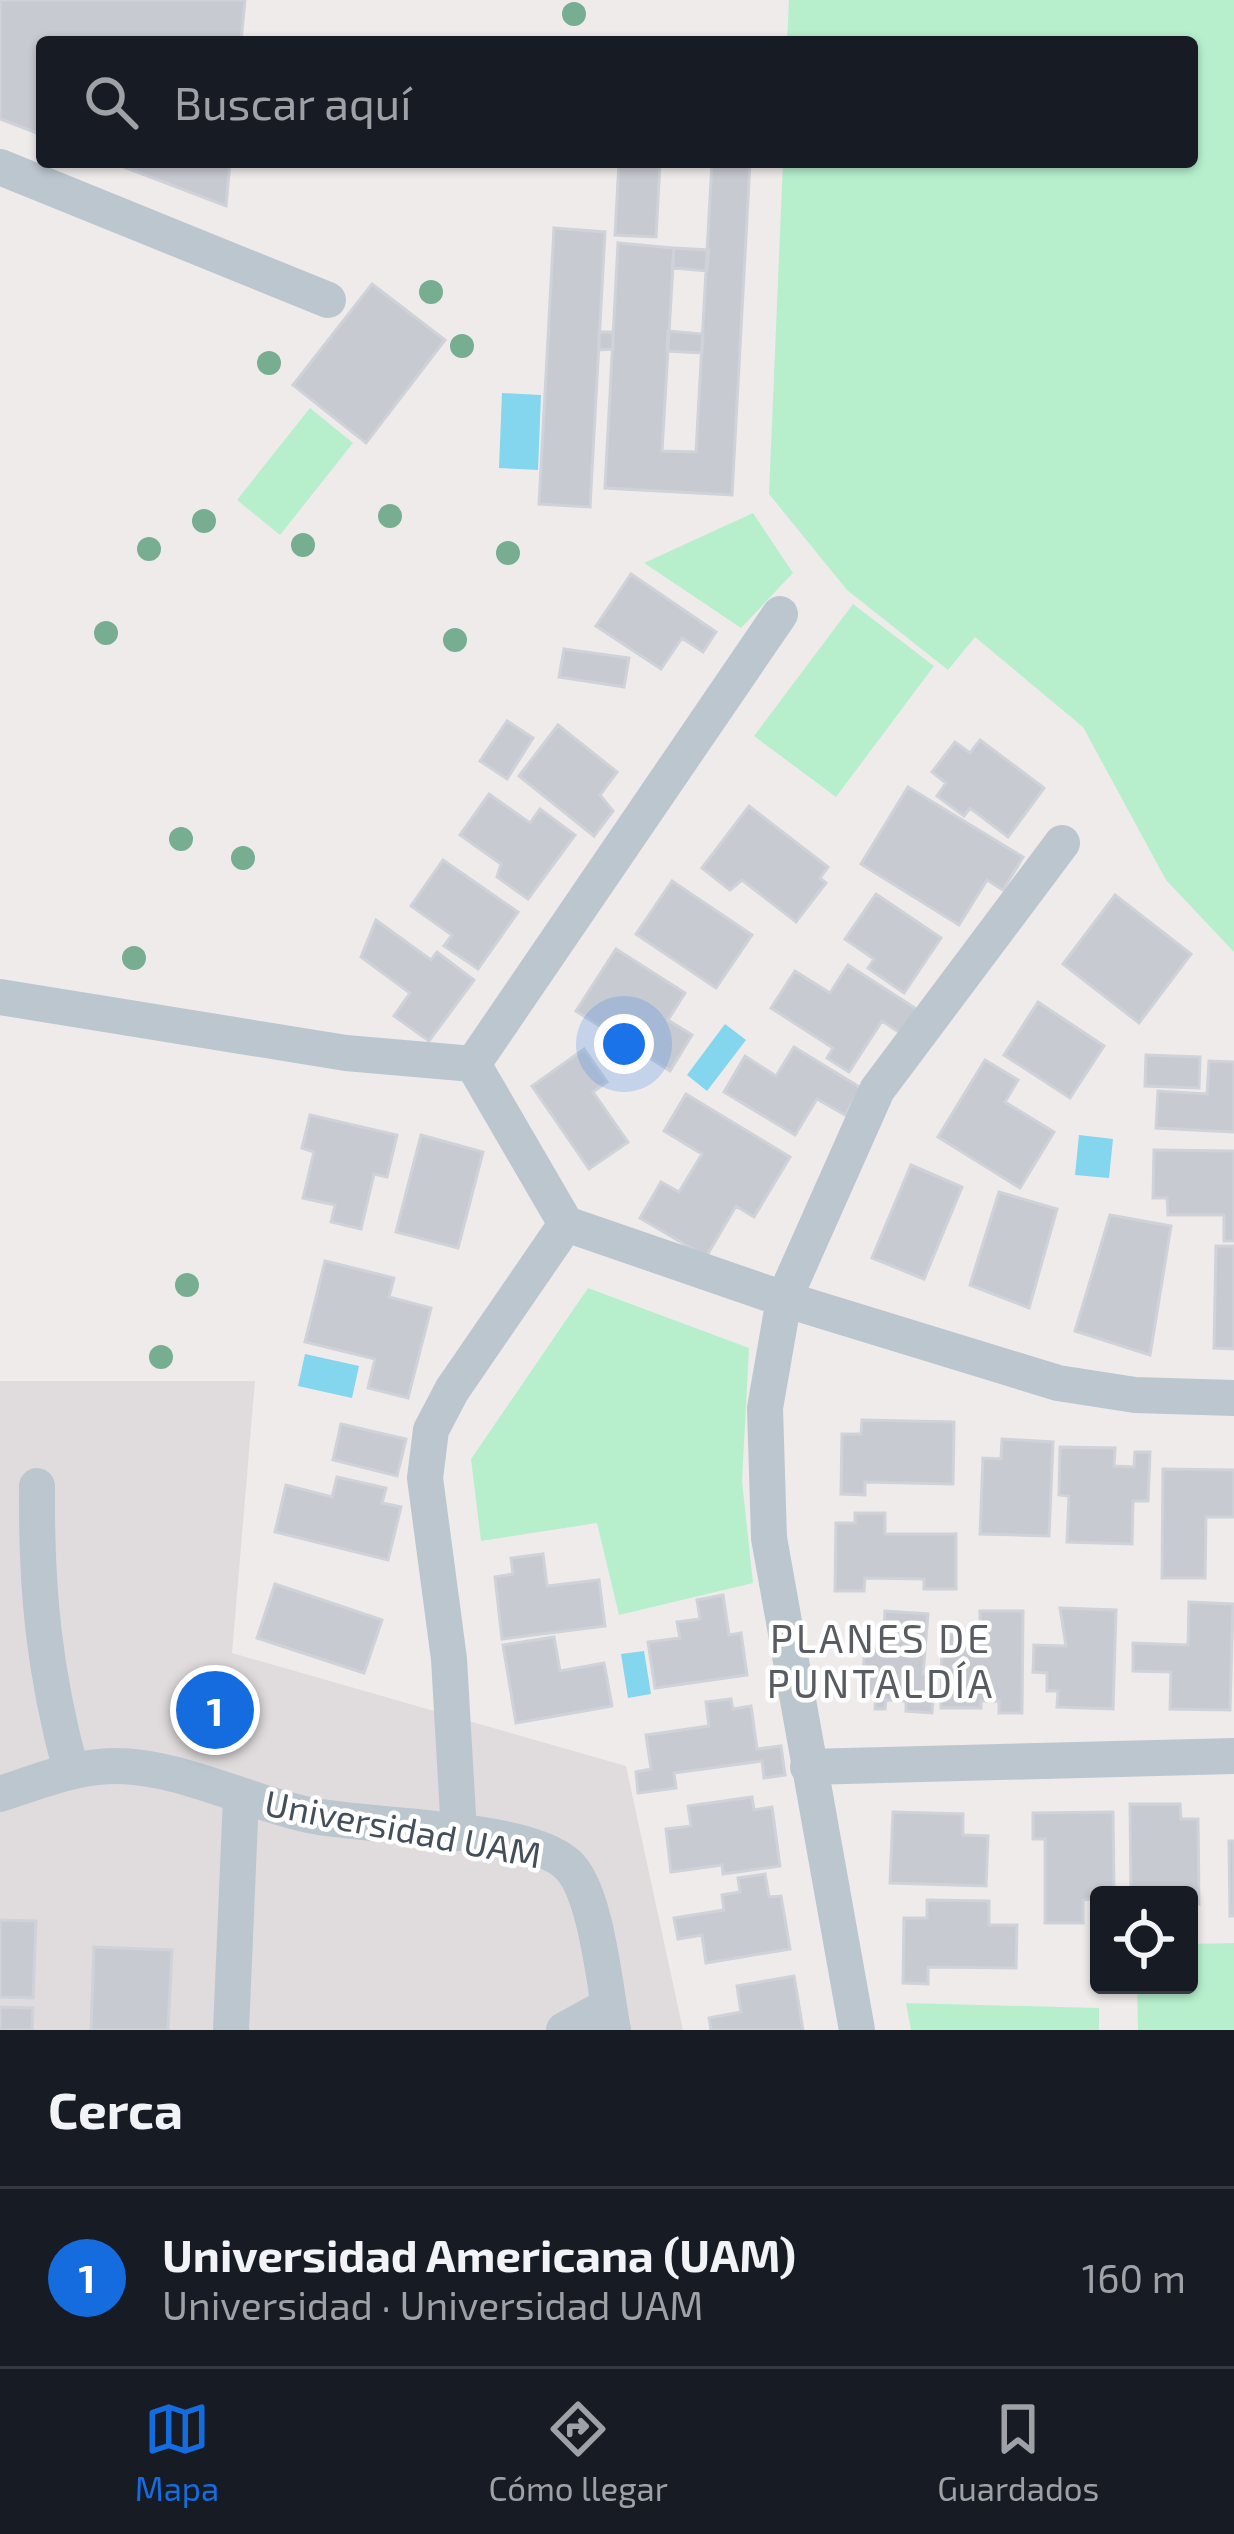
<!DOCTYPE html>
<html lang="es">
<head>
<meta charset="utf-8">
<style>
  body { margin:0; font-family:"Exo 2",sans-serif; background:#242831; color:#f1f3f6 }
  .controls { position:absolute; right:36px; bottom:36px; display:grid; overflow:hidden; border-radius:12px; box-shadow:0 3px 9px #0004 }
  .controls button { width:108px; height:108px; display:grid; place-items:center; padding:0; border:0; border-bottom:3px solid #363941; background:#171b24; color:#f1f3f6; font:60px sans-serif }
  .you { position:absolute; left:624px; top:1044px; width:42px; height:42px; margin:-30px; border:9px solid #fff; border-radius:50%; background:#1a73e8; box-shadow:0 0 0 18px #1a73e833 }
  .badge { display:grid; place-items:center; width:78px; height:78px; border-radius:50%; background:#156cdf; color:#fff; font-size:39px; font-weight:700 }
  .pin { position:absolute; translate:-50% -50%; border:6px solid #fff; box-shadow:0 3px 12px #0006 }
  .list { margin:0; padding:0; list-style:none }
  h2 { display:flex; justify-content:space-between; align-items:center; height:156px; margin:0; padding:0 48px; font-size:51px }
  h2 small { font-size:39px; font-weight:400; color:#9ea1a6 }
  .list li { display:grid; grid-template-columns:78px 1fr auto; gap:36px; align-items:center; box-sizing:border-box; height:180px; padding:0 48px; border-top:3px solid #363941 }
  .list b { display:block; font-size:45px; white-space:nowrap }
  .list p { margin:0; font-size:39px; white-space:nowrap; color:#9ea1a6 }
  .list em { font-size:39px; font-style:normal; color:#9ea1a6 }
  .icon { flex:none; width:66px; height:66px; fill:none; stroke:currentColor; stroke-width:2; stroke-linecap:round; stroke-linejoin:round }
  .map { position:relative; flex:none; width:1234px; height:2030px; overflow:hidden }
  .search { position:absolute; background:#171b24; box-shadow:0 3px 9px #0004; left:36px; right:36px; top:36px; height:132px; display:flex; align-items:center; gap:30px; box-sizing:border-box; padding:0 42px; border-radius:12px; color:#9ea1a6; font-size:45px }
  .sheet { height:336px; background:#171b24 }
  nav { display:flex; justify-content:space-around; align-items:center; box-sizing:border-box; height:168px; border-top:3px solid #363941; background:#171b24; font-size:33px; color:#9ea1a6 }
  nav a { display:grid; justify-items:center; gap:6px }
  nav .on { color:#156cdf }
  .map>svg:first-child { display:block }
  .education { fill:#e0dcdd }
  .green { fill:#b7efcd }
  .water { fill:#83d6ed }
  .building { fill:#c8cad1; stroke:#cfd2d8; stroke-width:3 }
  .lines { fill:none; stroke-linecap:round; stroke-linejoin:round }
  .minor { stroke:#bcc6cf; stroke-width:36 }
  .tree { fill:#77ad91 }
  .labels { text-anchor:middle; stroke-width:9; stroke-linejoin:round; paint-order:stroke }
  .street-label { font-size:36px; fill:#444f59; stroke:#fff }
  .neighbourhood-label { font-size:39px; letter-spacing:3px; fill:#585c61; stroke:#fff }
</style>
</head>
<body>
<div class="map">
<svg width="1234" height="2030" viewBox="0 0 1234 2030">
  <rect width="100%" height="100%" fill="#efebeb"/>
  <path class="education" d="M0,1381h255l-23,272 394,113 57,264h-683z"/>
  <path class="green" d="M789,0h445v952l-68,-72 -83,-153 -108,-90 -27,33 -101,-80 -78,-96 14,-332h409v-120h-405z
    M310,408l43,35 -73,92 -43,-35z
    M753,513l40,60 -52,55 -97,-65z
    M853,604l81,62 -98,131 -82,-61z
    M588,1288l161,60 -7,133 11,102 -134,32 -22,-92 -116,18 -10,-82z
    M1234,1943v87h-96l-1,-45h52v-41z
    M906,2003l193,5v22h-188z"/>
  <path class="water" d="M502,393l39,2 -3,75 -39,-2z
    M725,1024l21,16 -39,51 -20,-16z
    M1079,1135l34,4 -4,39 -34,-3z
    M305,1354l54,12 -7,32 -54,-12z
    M644,1651l7,43 -23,4 -7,-44z"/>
  <path class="building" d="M0,0h245l-4,42h-199v93l-42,-16z
    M111,162h119l-4,44z
    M619,162h41l-4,75 -41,-2z
    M712,162h38l-18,333 -127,-7 13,-245 56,5 -12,203 34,1z
    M554,228l51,4 -15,275 -51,-3z
    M674,248l35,2 -2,21 -35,-3z
    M372,284l73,56 -79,103 -73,-58z
    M668,331l35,3 -1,19 -35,-2z
    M599,332h14v17l-14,1z
    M631,574l85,58 -13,20 -21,-14 -21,31 -65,-43z
    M564,649l65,9 -5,29 -65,-10z
    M507,721l26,17 -26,41 -27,-18z
    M558,725l59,47 -17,23 13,16 -19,25 -75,-60z
    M980,740l64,48 -36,49 -38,-29 -6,8 -27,-20 9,-13 -14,-11 23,-30 15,11z
    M908,787l115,70 -20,33 -16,-10 -28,45 -98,-61z
    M489,794l41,29 10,-14 35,26 -47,64 -31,-22 4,-13 -41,-29z
    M749,806l79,61 -8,11 6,5 -30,39 -54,-42 -12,10 -28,-22z
    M443,860l75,52 -40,57 -34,-23 8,-11 -41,-29z
    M672,881l80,54 -36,53 -80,-54z
    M876,894l65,44 -37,55 -36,-25 6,-9 -29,-20z
    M1115,895l76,59 -52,69 -76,-59z
    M376,920l55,40 6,-8 37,28 -45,61 -35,-25 16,-23 -49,-36z
    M616,949l69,44 -17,27 24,15 -22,36 -94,-60z
    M848,965l73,47 -16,24 -23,-15 -33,51 -22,-14 6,-10 -62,-40 24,-37 35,22z
    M1038,1002l66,44 -34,52 -66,-43z
    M794,1047l67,41 -16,27 -28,-16 -22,36 -71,-43 21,-36 31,20z
    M584,1049l23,33 -14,10 35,50 -39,27 -57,-83z
    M1146,1055l54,2 -1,31 -54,-2z
    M985,1060l33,20 -13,22 49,30 -34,56 -82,-51z
    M1209,1061l25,1v70l-78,-4 2,-37 49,3z
    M686,1094l104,63 -36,60 -18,-11 -30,51 -66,-39 21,-36 18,10 23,-38 -38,-23z
    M310,1115l87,20 -10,42 -13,-3 -13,55 -30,-7 4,-17 -32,-7 11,-46 -12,-4z
    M421,1135l62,17 -25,96 -62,-16z
    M1154,1150l80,1v90h-10v-26h-56l-1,-17h-14z
    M911,1165l51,22 -38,92 -52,-21z
    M999,1192l58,17 -28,99 -59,-23z
    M1110,1215l61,11 -21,129 -75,-24z
    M1216,1246h18v103l-20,-1z
    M325,1261l69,17 -5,19 42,11 -23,90 -40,-10 7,-29 -70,-17z
    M862,1420l92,2 -1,62 -88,-2v13l-24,-1 1,-60h19z
    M341,1424l65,15 -9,37 -64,-16z
    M1002,1439l51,3 -4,94 -69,-2 3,-76 18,1z
    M1060,1447l55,1 -1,18 20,1 1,-15h15l-2,49h-15l-1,43 -65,-2 2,-46 -10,-1z
    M1163,1469l71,1v47h-28l-1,61h-43z
    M337,1477l49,11 -4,15 19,4 -13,53 -113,-28 11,-47 46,12z
    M855,1513h30v21h71v55h-32v-10l-59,-1 -1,13h-29l1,-68h19z
    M543,1554l4,32 52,-6 6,46 -103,13 -7,-62 18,-3 -2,-16z
    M275,1584l107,36 -18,53 -107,-35z
    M723,1595l6,40 12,-2 6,42 -92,13 -7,-46 32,-4 -3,-16 23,-3 -3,-19z
    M1189,1602l44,2 -3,106 -60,-1 1,-37 -38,-1v-28l55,2z
    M1060,1608l56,2 -3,99 -56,-2 1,-16h-11v-18l-14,-1 1,-27 32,1z
    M885,1611l43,3 -5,60 12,1 -3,38 -26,-2v-10l-20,-1 -1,9h-10l1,-16h-14l3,-48 18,1z
    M980,1611h43l-1,102h-23v-12h-18v7h-40l1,-74h38z
    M554,1637l6,34 44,-8 8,43 -96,17 -13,-78z
    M731,1699l2,10 18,-3 6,43 24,-3 4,29 -21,3 -2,-17 -88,12 2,15 -38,5 -2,-21 15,-3 -5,-34 63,-9 -3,-24z
    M752,1797l2,13 18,-3 8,59 -57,8 -1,-9 -51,7 -5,-43 25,-3 -3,-20z
    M1130,1804h50l1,15h17l1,85h-10v-9h-58z
    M893,1812l70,2v21l25,1 -2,50 -96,-3z
    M1113,1812l1,83 -31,5v23h-38v-84h-12v-26z
    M1229,1841h5v75h-4z
    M765,1874l4,23 12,-1 9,53 -84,14 -4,-28 -24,4 -4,-21 50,-8 -2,-15 18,-3 -2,-14z
    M927,1900l62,1v24h28l-1,43 -88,-1v17l-25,-1 1,-65h23z
    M0,1920l36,1 -3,77 -33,-1z
    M94,1947l78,3 -4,80h-77z
    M794,1976l9,54h-92l-2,-12 32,-6 -4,-26z
    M0,2007l33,1 -1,22h-32z"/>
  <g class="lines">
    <path class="minor" d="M0,167l328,133
      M0,997l346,56 127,11 93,160 218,75 274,84 77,12 99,3
      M473,1064l307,-450
      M37,1486c-1,104 7,185 34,285
      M808,1767l426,-11
      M0,1794c37,-12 75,-28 115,-28 65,0 131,36 194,49 61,13 214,10 258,49 30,26 38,127 46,166
      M459,1833l-10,-174 -24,-181 6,-48 21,-40 114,-166
      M231,2030l10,-233
      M564,2030l44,-24
      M857,2030l-88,-492 -4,-130 19,-109 93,-209 185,-247"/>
  </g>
  <g class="tree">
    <circle cx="574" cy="14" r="12"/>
    <circle cx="431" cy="292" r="12"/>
    <circle cx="462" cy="346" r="12"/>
    <circle cx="269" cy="363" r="12"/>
    <circle cx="390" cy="516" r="12"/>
    <circle cx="204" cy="521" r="12"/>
    <circle cx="303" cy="545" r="12"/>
    <circle cx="149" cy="549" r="12"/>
    <circle cx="508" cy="553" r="12"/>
    <circle cx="106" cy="633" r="12"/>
    <circle cx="455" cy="640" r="12"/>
    <circle cx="181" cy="839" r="12"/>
    <circle cx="243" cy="858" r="12"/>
    <circle cx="134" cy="958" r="12"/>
    <circle cx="187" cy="1285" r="12"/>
    <circle cx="161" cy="1357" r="12"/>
  </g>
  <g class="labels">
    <g class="street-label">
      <text transform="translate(403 1829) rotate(11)" y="13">Universidad UAM</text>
    </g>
    <g class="neighbourhood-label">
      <text x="881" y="1653">PLANES DE<tspan x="881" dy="45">PUNTALDÍA</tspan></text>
    </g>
  </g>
</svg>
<div class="controls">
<button><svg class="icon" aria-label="locate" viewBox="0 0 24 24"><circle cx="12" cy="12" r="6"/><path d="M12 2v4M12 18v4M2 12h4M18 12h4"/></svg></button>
</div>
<div class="you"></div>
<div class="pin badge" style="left:215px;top:1710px">1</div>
<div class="search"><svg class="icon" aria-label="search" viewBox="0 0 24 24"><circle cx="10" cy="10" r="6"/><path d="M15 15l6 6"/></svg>Buscar aquí</div>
</div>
<section class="sheet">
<h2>Cerca<small></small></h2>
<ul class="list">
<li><span class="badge">1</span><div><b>Universidad Americana (UAM)</b><p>Universidad · Universidad UAM</p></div><em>160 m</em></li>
</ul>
</section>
<nav>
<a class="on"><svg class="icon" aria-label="map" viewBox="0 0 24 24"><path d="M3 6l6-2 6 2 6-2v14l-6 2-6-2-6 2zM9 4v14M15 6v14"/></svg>Mapa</a>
<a><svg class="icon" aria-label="directions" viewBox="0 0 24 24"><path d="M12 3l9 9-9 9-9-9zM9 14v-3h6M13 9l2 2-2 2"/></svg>Cómo llegar</a>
<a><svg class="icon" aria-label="saved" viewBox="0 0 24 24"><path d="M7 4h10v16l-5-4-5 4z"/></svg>Guardados</a>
</nav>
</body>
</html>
